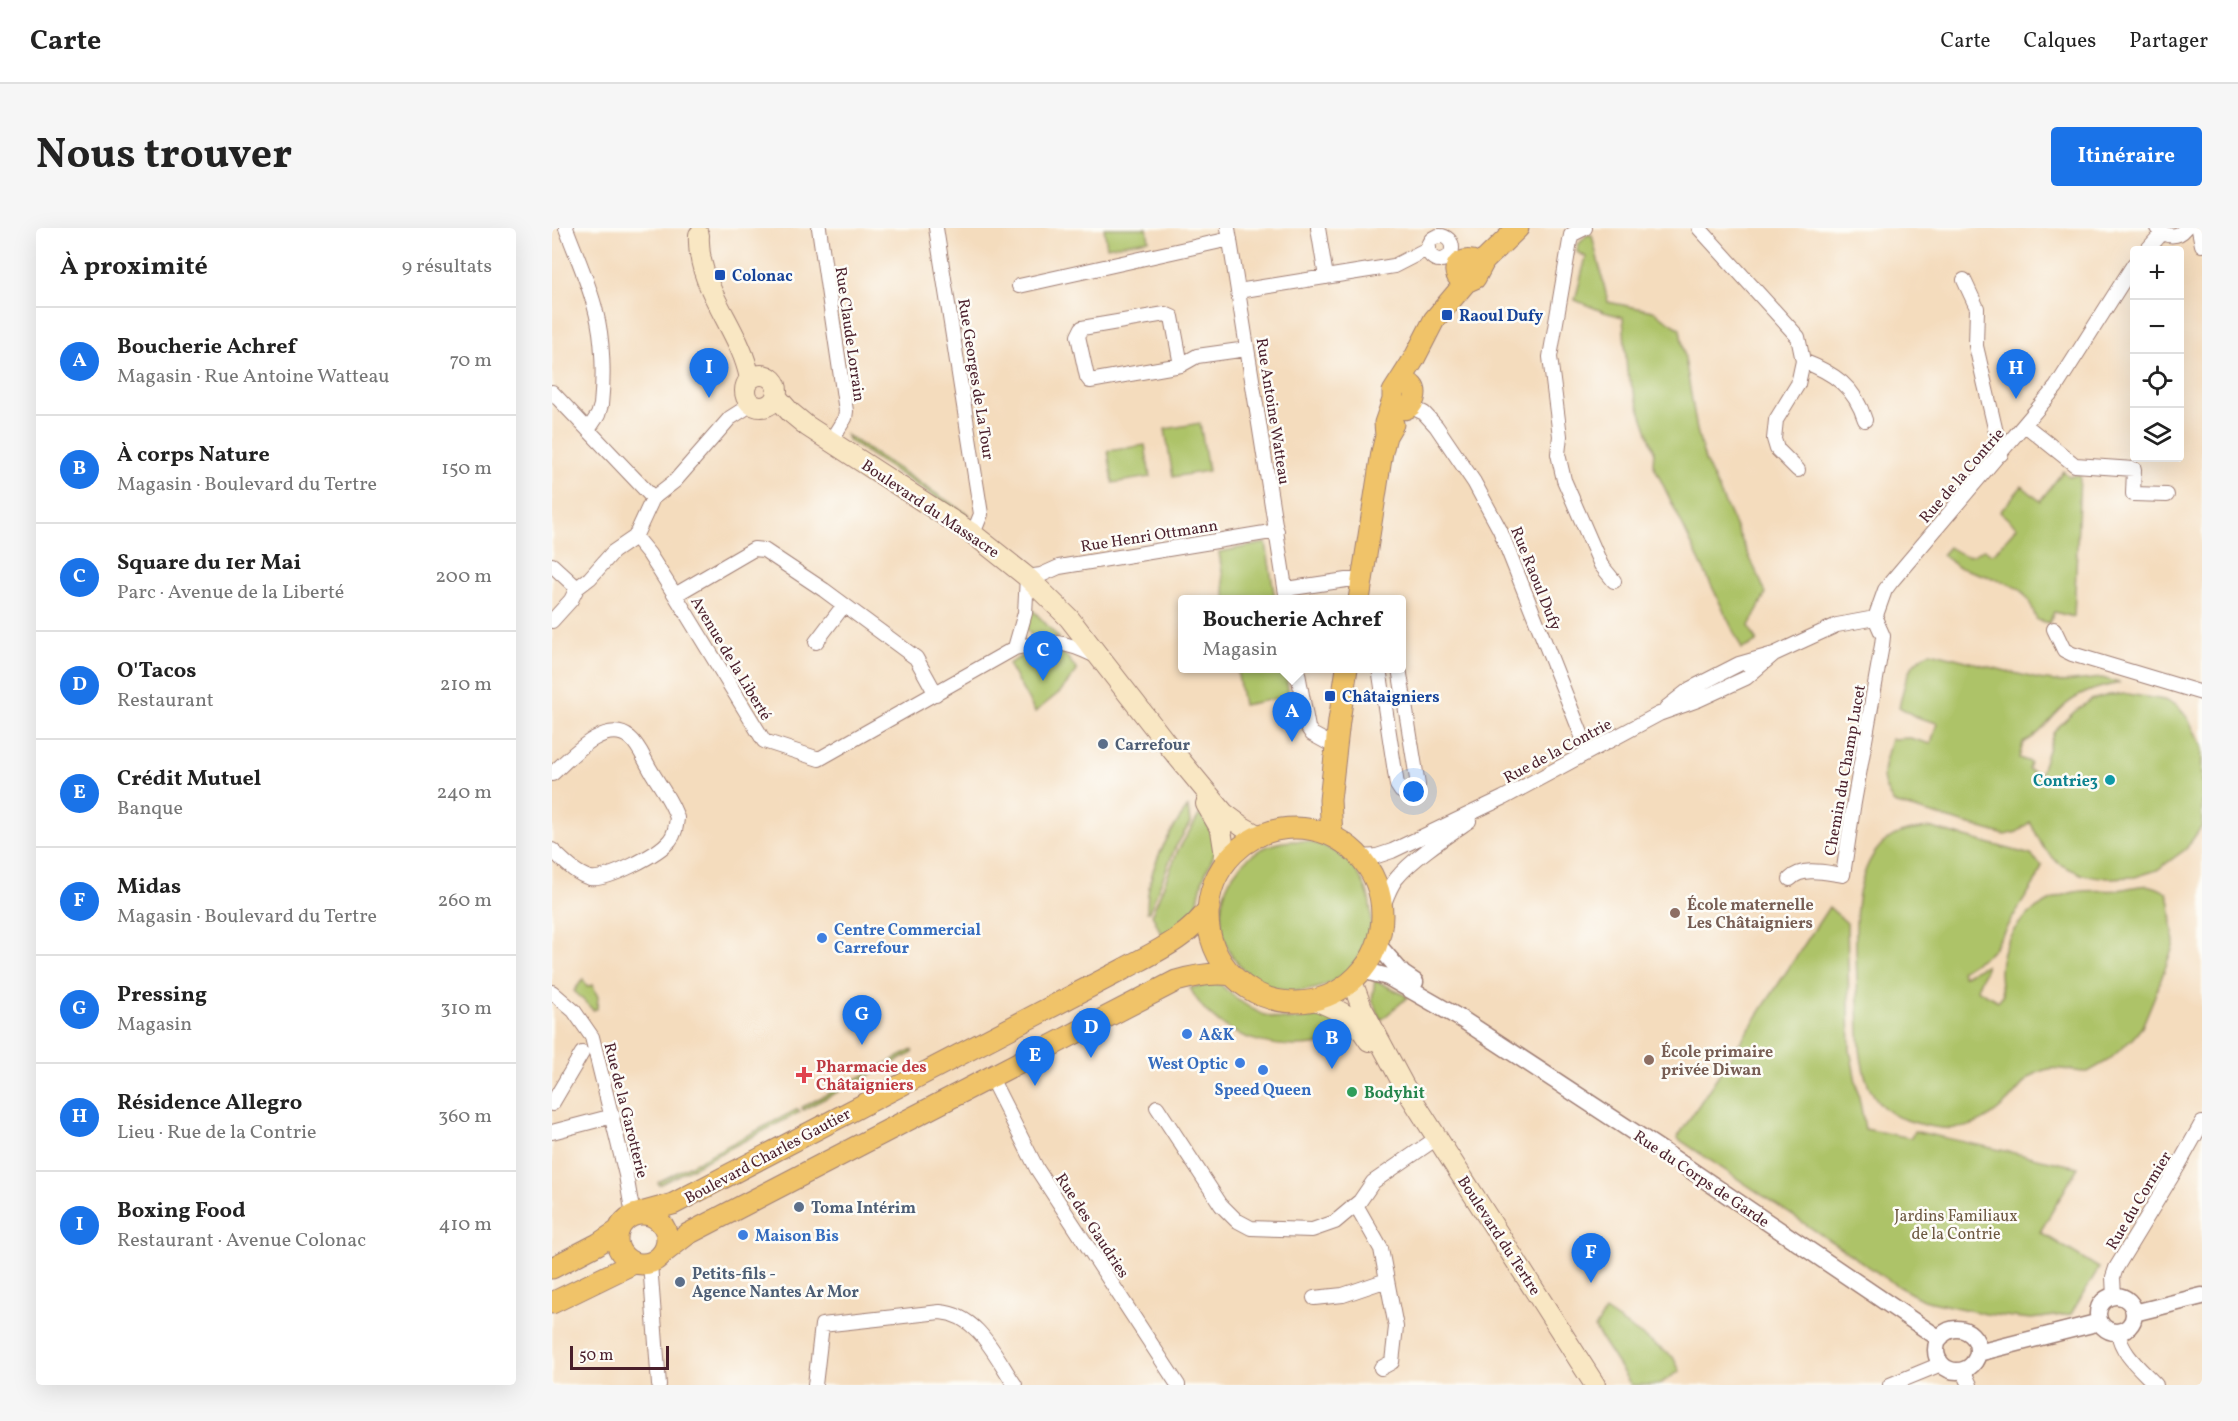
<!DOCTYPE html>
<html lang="fr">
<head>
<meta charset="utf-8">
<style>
  body { margin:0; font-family:Vollkorn,serif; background:#f6f6f6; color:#222 }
  .controls { position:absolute; right:18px; top:18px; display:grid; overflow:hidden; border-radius:6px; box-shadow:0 6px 24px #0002 }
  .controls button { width:54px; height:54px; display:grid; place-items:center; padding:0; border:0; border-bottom:2px solid #e0e0e0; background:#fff; color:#222; font:30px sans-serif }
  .scale { position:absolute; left:18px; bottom:15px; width:99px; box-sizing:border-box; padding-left:6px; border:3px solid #4a1f2b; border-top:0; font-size:16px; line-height:21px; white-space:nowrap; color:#4a1f2b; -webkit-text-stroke:4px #fdfcf7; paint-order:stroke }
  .you { position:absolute; left:862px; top:564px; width:21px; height:21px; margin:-15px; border:4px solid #fff; border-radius:50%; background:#1a73e8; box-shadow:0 0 0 9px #1a73e833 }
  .badge { display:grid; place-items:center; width:39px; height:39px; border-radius:50%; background:#1a73e8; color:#fff; font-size:20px; font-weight:700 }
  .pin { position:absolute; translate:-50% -50px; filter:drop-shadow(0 2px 3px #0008) }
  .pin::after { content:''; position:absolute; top:32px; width:21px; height:18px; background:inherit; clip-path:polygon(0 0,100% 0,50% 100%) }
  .popup { position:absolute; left:626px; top:367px; width:228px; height:78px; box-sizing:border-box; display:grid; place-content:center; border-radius:6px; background:#fff; filter:drop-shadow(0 2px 4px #0005); font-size:20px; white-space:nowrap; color:#767676 }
  .popup b { font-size:22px; color:#222 }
  .popup::after { content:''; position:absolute; left:50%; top:100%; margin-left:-12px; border:12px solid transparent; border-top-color:#fff }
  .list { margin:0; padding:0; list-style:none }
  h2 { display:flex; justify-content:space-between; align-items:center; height:78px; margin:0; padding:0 24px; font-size:26px }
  h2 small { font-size:20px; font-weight:400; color:#767676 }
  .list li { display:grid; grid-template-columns:39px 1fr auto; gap:18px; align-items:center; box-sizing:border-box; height:108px; padding:0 24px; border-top:2px solid #e0e0e0 }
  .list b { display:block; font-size:22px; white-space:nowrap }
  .list p { margin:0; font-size:20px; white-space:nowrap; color:#767676 }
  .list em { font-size:20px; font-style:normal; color:#767676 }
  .icon { flex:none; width:33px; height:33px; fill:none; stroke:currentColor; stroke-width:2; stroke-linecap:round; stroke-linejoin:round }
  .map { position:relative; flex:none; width:1650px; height:1157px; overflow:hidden; border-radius:6px }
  header { display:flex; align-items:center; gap:36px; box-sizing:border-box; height:84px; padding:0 30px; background:#fff; border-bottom:2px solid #e0e0e0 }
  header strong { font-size:28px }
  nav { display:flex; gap:33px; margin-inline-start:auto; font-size:21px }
  .intro { display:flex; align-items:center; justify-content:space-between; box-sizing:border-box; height:144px; padding:0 36px }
  h1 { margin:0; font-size:42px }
  .button { padding:15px 27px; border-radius:6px; background:#1a73e8; color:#fff; font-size:21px; font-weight:700 }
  main { display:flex; gap:36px; padding:0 36px }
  aside { flex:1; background:#fff; border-radius:6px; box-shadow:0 6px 24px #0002 }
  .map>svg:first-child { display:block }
  .green { fill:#adc367; stroke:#7c7149; stroke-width:1.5 }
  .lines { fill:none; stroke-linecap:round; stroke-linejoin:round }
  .minor-casing { stroke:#9f7e74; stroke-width:16 }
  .tertiary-casing { stroke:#9f7e74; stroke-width:19 }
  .secondary-casing { stroke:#9f7e74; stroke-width:22 }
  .primary-casing { stroke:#9f7e74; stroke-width:23 }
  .minor { stroke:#fff; stroke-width:14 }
  .tertiary { stroke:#fff; stroke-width:16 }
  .secondary { stroke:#f9e7c3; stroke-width:20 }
  .primary { stroke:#f0c369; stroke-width:21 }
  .transit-dot { fill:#1a4fb4; stroke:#fdfcf7; stroke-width:2 }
  .service-dot { fill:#5c6f8a; stroke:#fdfcf7; stroke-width:2 }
  .culture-dot { fill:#0f9aa8; stroke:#fdfcf7; stroke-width:2 }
  .education-dot { fill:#8d6e63; stroke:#fdfcf7; stroke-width:2 }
  .shop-dot { fill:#3f7fe0; stroke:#fdfcf7; stroke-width:2 }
  .health-dot { fill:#e0444e; stroke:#fdfcf7; stroke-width:2 }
  .leisure-dot { fill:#2e9e5b; stroke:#fdfcf7; stroke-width:2 }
  .labels { text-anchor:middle; stroke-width:5; stroke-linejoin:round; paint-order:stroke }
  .transit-label { font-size:16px; font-weight:bold; fill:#164399; stroke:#fdfcf7; text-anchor:start }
  .street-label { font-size:16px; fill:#4a1f2b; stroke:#fdfcf7 }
  .service-label { font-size:16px; font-weight:bold; fill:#4e5e75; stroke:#fdfcf7; text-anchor:start }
  .culture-label { font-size:16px; font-weight:bold; fill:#0d838f; stroke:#fdfcf7; text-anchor:end }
  .education-label { font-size:16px; font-weight:bold; fill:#785e54; stroke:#fdfcf7; text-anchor:start }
  .shop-label { font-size:16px; font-weight:bold; fill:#366cbe; stroke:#fdfcf7; text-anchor:start }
  .health-label { font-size:16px; font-weight:bold; fill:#be3a42; stroke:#fdfcf7; text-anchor:start }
  .leisure-label { font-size:16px; font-weight:bold; fill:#27864d; stroke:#fdfcf7; text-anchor:start }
  .park-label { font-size:16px; fill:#6d5840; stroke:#fdfcf7 }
</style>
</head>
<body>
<header>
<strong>Carte</strong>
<nav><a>Carte</a><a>Calques</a><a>Partager</a></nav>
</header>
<div class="intro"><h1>Nous trouver</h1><a class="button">Itinéraire</a></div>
<main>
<aside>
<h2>À proximité<small>9 résultats</small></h2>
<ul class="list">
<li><span class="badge">A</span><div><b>Boucherie Achref</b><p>Magasin · Rue Antoine Watteau</p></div><em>70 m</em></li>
<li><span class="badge">B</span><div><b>À corps Nature</b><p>Magasin · Boulevard du Tertre</p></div><em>150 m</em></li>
<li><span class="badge">C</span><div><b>Square du 1er Mai</b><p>Parc · Avenue de la Liberté</p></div><em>200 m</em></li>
<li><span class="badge">D</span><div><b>O'Tacos</b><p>Restaurant</p></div><em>210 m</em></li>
<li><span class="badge">E</span><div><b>Crédit Mutuel</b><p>Banque</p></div><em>240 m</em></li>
<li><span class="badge">F</span><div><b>Midas</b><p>Magasin · Boulevard du Tertre</p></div><em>260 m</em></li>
<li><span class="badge">G</span><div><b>Pressing</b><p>Magasin</p></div><em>310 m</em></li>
<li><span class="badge">H</span><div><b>Résidence Allegro</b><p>Lieu · Rue de la Contrie</p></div><em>360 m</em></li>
<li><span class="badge">I</span><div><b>Boxing Food</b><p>Restaurant · Avenue Colonac</p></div><em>410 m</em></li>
</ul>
</aside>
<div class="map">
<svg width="1650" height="1157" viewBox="0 0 1650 1157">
  <rect width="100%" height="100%" fill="#fdfcf7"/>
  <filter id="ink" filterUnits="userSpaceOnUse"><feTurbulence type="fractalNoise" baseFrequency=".0167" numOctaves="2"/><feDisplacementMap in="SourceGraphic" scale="12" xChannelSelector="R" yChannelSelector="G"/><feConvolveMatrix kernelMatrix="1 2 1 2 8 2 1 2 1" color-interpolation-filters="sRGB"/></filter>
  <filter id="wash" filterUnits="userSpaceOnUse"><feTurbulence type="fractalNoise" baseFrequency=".008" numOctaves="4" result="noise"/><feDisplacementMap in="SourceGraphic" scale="24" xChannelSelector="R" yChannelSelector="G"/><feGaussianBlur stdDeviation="1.35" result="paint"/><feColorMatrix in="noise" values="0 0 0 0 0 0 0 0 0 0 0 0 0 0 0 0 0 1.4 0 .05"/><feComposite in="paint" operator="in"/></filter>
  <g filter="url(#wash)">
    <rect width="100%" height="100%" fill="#f4dcbd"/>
    <path class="green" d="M552,0h43l2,12 -42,7z
      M1035,7h5l16,67 45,9 27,18 17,101 8,30 61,133 -17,33 8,16 -15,7 -89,-185 1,-14 -27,-78 -4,-55 -19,-5 -29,-12 11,-43 -9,-5 1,-7z
      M648,195l8,48 -35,6 -8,-48z
      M294,207l123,80h-7l-113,-74z
      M593,217l5,32 -37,6 -5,-32z
      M1511,243l6,5 11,-1 -6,142 -20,-5 -5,11 -12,-3 -8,-19 -9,-12 -18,-8 -44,-14 -16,-12 7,-8c15,10 20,12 35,2l7,5 3,-1 23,-26 -17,-15 22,-26 18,15z
      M714,315l9,56h-49l-7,-47z
      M477,378l30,32 -23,2 -10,-11z
      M493,421c19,3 22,5 32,22l-17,21 -25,20 -27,-48 16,-9z
      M1379,424l107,27 24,3 40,-4 18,5c-21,4 -43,10 -59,26 -15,14 -18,24 -38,34l-4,15 11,4 -2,7 12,6 14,-44 20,-19 17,-12 18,-5 19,-1 36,6 12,5 11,12 15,29v80l-16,23 -29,21 -22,7 -27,1 -25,-3 -24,-11 -16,-17 -13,-25 -13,10 -12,3 -111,-32c-18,-26 -10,-35 -3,-64l19,-1 21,6 6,-21 -21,-6 -17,-10c7,-25 6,-44 32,-55z
      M685,441h48l4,27 -46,9z
      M636,579l2,16 -15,25 -26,64h-2c-1,-40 18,-74 41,-105z
      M648,586l9,13 5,12 2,11 -13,29 -7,30 -3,5 -30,24 -11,-24 26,-64z
      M1380,600l99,27 11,11 -5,13 -46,73 -30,19 2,5 22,-11 1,2 -9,22 21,12 5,-6c-13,-50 18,-86 64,-101 17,-6 34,-2 51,-4 21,-3 28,-10 49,3l3,10 4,41 -18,49 -14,34 -9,11 -24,22 -21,12c-20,0 -32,-9 -53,2 -10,5 -18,18 -26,26 -32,33 -60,34 -103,20 -18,-5 -31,-19 -38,-36 -10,-25 -9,-56 -10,-81 -1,-32 -4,-65 -1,-96 2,-19 7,-40 19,-56 14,-19 34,-22 56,-23z
      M669 688a75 75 0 1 1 150 0a75 75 0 1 1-150 0Z
      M1277,679l18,16 3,127 15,79 46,9 3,-7 164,36 -38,65 59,36 -28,46 -40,5 -45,-5 -63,-14 -24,-13 -222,-149z
      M31,751l4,8 5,-2 6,12 -1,12 -4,1 -19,-19z
      M823,752l33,17 -27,23 -9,-20z
      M659,756h9c15,14 31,27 51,33 34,10 58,-15 82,18 -56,23 -134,11 -163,-47z
      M360,822l1,3 -110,57 -1,-3z
      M246,881l2,3 -141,73 -1,-3z
      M1053,1083l68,46 7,14 -22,14h-27l-36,-56z"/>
  </g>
  <g filter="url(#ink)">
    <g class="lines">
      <defs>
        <path id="minor" d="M14,0c10,27 23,55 30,84 7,26 8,65 5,93l-3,10 -10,15
          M267,0l27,183 -1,7 -15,24
          M384,0l45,286 -8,20
          M676,0l59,372
          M766,0l8,49
          M1147,0l99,109 5,24 -5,23 -22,36 -2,19 3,10 21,21
          M1605,0c9,10 21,10 29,0
          M1647,2l3,15
          M1019,7l-21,122 10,79 -2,18 6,26 37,85 13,16
          M1019,7l14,-7
          M876 20a12 12 0 1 1 24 0a12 12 0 1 1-24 0Z
          M1595,22l15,-17
          M1412,52l13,28 -1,38 25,108
          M467,58l211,-47
          M686,63l156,-25 35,-18
          M1251,133c31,12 52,26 62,59
          M629,137l-9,-48 -7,-3 -83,14 -4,8 9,41 3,4 91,-16 16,-9 50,-7
          M0,164l101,106
          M857,178l15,7 12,13 38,56 26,48 88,221
          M1473,197l50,40 59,4 -1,25 34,1
          M83,309l14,17 26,41 89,146 55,18 196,-111c37,-8 48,-8 81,8
          M0,337l25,23
          M734,361l60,-9h16
          M123,367l79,-46 10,1 60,40 92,68 20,36
          M1323,390l10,-28 6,-8 165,-195 78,-123
          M0,393l19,-21 6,-12 13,-10 23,-26 22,-15 18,-39 22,-17 55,-63 22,-14
          M1502,401l10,21 8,4 130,39
          M264,414l28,-37
          M463,420l10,-35 2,-36 14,-2 18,-8 218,-36
          M745,440l11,60 4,6 20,11
          M827,440l18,117 4,6 7,4 7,-3 3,-7 -19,-117
          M1115,479l23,-18 49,-25 35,-10 63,-29 38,-7
          M0,546c17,-15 53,-57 78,-36 9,7 14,21 20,31 9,16 22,32 27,49 -1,9 -2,16 -7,22 -11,14 -63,41 -80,38 -15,-4 -27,-18 -38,-28
          M808,629l17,-1 15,-5 111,-53 156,-84 39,-14 48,-22 28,-24
          M1238,651c13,-13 37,-6 53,-4l10,-67 29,-163 1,-9 -8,-18
          M830,681c4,-10 7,-21 14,-30 17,-21 51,-43 73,-58
          M0,764l22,19 18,26 34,138 7,40
          M438,848l47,93 141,216
          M0,876l30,-51
          M605,879l64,98 15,15 15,8 61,2 23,-8 25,-21 13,-19 64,-44
          M0,904l61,-16
          M804,977l25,44 15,78 -4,35 -11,6
          M98,1035l9,122
          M1562,1069l-1,-20 3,-9 62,-102 24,-43
          M762,1070l29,-3 44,-15
          M1566,1104c3,22 23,37 38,53
          M1411,1142l7,15
          M263,1157l7,-60 118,-13c39,3 55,44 75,73
          M1338,1157l51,-21"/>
        <path id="tertiary" d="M825,716l26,30 12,8
          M810,742l26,7 75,43 198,130 279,189
          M1546 1086a18 18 0 1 1 36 0a18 18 0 1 1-36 0Z
          M1582,1085l68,-17
          M1384 1122a21 21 0 1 1 42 0a21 21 0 1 1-42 0Z
          M1426,1125l122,-31"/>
        <path id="secondary" d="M147,7c-3,53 42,94 51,144
          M193 163a16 16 0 1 1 32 0a16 16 0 1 1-32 0Z
          M224,168l14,16 17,14 166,108 54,43 42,41 98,126 57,69 19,14 16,9
          M654,576l15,26 5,32
          M800,753l10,27 42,78 191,299
          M763,772c28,12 37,15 54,41"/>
        <path id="primary" d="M914,54c-17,-5 -11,-25 6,-21l6,10
          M841,172c19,30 36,-29 4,-14
          M834,208l-1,-13 8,-23v-8l21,-33 20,-39 32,-38 9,-4 9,-17 34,-33
          M807,372l23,-148 4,-16 7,-12
          M656 687a87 87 0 1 1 174 0a87 87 0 1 1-174 0Z
          M780,608l-2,-36 9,-79 8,-53
          M65 1011a25 25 0 1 1 50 0a25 25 0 1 1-50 0Z
          M81,987l40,-11 449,-234c31,-17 67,-32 87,-62
          M110,1026l26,-20 488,-253c17,-5 38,-9 56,-6
          M0,1040l46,-24 21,-14
          M0,1075l82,-40"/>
      </defs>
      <use href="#minor" class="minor-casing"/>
      <use href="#tertiary" class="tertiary-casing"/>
      <use href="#secondary" class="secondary-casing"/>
      <use href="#primary" class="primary-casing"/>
      <use href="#minor" class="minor"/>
      <use href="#tertiary" class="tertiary"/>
      <use href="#secondary" class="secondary"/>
      <use href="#primary" class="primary"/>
    </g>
  </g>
  <g class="transit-dot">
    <rect x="162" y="41" width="12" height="12" rx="3"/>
    <rect x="889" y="81" width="12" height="12" rx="3"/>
    <rect x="772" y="462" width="12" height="12" rx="3"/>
  </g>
  <g class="service-dot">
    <circle cx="551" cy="516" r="6"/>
    <circle cx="247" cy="979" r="6"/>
    <circle cx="128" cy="1054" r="6"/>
  </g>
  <circle class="culture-dot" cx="1558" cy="552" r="6"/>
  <g class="education-dot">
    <circle cx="1123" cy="685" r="6"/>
    <circle cx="1097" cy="832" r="6"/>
  </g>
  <g class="shop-dot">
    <circle cx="270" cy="710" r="6"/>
    <circle cx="635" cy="806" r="6"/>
    <circle cx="688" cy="835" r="6"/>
    <circle cx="711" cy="842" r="6"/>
    <circle cx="191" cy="1007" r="6"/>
  </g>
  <path class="health-dot" d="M249 838h6v6h6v6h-6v6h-6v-6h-6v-6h6z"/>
  <circle class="leisure-dot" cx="800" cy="864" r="6"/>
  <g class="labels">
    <g class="transit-label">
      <text x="180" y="53">Colonac</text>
      <text x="907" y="93">Raoul Dufy</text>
      <text x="790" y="474">Châtaigniers</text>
    </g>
    <g class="street-label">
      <text transform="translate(299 106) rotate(82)" y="6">Rue Claude Lorrain</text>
      <text transform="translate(425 151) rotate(81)" y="6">Rue Georges de La Tour</text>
      <text transform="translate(722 183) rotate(81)" y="6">Rue Antoine Watteau</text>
      <text transform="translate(1409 247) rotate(-49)" y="6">Rue de la Contrie</text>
      <text transform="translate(379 280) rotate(34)" y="6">Boulevard du Massacre</text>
      <text transform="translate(597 307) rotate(-9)" y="6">Rue Henri Ottmann</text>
      <text transform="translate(985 350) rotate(68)" y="6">Rue Raoul Dufy</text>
      <text transform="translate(180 430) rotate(59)" y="6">Avenue de la Liberté</text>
      <text transform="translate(1005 522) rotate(-28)" y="6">Rue de la Contrie</text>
      <text transform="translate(1292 542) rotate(-80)" y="6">Chemin du Champ Lucet</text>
      <text transform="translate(75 882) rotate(76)" y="6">Rue de la Garotterie</text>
      <text transform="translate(215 927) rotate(-28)" y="6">Boulevard Charles Gautier</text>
      <text transform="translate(1150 950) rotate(34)" y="6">Rue du Corps de Garde</text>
      <text transform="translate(1586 972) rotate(-59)" y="6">Rue du Cormier</text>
      <text transform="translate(541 997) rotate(57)" y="6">Rue des Gaudries</text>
      <text transform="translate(948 1007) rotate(57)" y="6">Boulevard du Tertre</text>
    </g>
    <g class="service-label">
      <text x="563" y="522">Carrefour</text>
      <text x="259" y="985">Toma Intérim</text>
      <text x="140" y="1051">Petits-fils -<tspan x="140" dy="18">Agence Nantes Ar Mor</tspan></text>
    </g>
    <g class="culture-label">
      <text x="1546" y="558">Contrie3</text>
    </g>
    <g class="education-label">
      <text x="1135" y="682">École maternelle<tspan x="1135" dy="18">Les Châtaigniers</tspan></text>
      <text x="1109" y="829">École primaire<tspan x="1109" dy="18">privée Diwan</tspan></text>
    </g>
    <g class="shop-label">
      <text x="282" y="707">Centre Commercial<tspan x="282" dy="18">Carrefour</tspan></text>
      <text x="647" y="812">A&amp;K</text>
      <text x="676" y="841" text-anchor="end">West Optic</text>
      <text x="711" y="867" text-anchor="middle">Speed Queen</text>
      <text x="203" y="1013">Maison Bis</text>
    </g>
    <g class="health-label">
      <text x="264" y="844">Pharmacie des<tspan x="264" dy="18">Châtaigniers</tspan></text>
    </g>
    <g class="leisure-label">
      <text x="812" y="870">Bodyhit</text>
    </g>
    <g class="park-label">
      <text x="1404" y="993">Jardins Familiaux<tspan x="1404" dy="18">de la Contrie</tspan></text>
    </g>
  </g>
</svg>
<div class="controls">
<button>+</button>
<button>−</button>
<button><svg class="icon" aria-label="locate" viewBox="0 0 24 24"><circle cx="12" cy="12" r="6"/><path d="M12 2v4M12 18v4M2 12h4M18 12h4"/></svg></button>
<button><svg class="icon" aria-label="layers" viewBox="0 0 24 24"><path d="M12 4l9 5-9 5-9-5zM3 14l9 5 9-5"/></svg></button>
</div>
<div class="scale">50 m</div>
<div class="you"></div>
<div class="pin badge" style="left:740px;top:514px">A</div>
<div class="popup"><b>Boucherie Achref</b>Magasin</div>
<div class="pin badge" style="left:780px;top:841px">B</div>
<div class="pin badge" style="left:491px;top:453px">C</div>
<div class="pin badge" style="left:539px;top:830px">D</div>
<div class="pin badge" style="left:483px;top:858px">E</div>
<div class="pin badge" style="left:1039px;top:1055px">F</div>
<div class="pin badge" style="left:310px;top:817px">G</div>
<div class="pin badge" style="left:1464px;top:171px">H</div>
<div class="pin badge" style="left:157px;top:170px">I</div>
</div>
</main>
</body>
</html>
